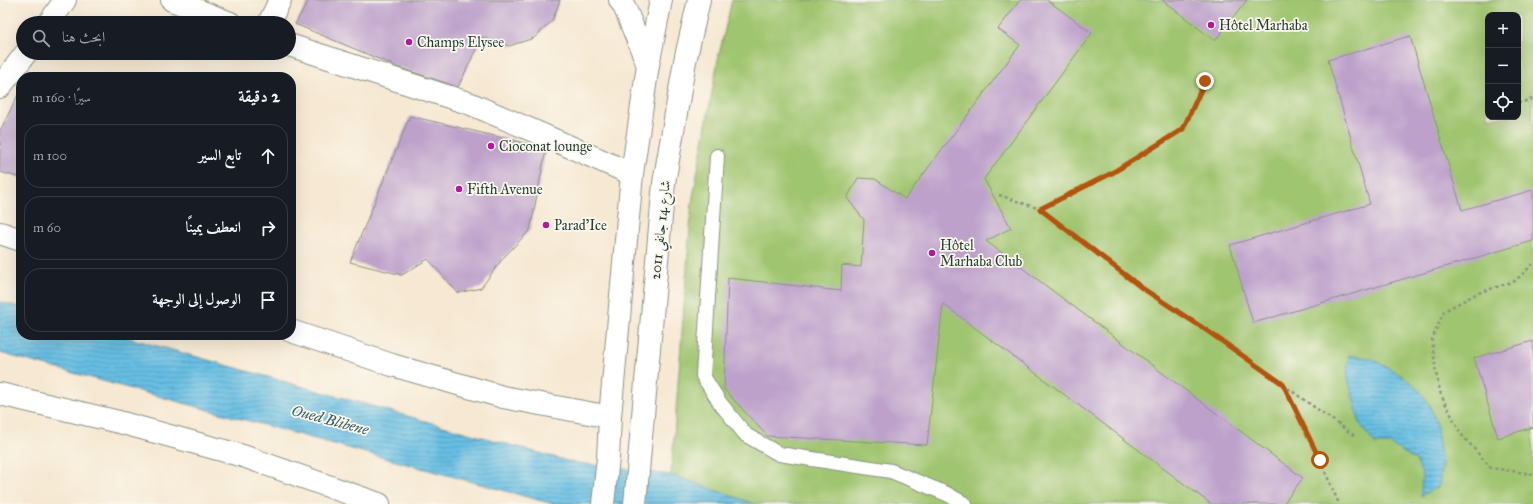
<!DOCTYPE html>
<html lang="ar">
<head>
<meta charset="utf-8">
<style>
  body { margin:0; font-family:"IM FELL Great Primer",Amiri,serif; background:#20242c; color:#f1f3f6; direction:rtl }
  .controls { position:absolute; right:12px; top:12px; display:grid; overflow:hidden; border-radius:8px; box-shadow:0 4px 16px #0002 }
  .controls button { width:36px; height:36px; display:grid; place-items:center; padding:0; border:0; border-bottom:1px solid #363941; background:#171b24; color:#f1f3f6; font:20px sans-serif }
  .stop { position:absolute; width:12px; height:12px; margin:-9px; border:3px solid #b45309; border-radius:50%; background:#fff }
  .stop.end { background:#b45309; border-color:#fff; box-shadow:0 1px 4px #0008 }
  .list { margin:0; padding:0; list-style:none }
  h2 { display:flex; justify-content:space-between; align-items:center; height:52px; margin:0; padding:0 16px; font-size:17px }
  h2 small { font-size:13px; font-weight:400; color:#9ea1a6 }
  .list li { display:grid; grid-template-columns:26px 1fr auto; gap:12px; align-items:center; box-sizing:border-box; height:64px; margin:0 8px 8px; padding:0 8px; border:1px solid #363941; border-radius:16px }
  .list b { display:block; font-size:15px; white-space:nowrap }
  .list em { font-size:13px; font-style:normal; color:#9ea1a6 }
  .icon { flex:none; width:22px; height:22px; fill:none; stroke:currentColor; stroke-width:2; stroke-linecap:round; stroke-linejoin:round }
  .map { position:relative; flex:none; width:1533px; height:504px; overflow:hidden; direction:ltr }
  .search { position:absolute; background:#171b24; box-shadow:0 4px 16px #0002; left:16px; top:16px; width:280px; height:44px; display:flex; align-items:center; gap:10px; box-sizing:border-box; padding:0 14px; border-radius:22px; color:#9ea1a6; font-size:15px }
  .panel { position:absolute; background:#171b24; box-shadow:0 4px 16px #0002; left:16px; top:72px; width:280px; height:268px; border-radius:16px; direction:rtl }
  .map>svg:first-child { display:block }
  .green { fill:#a0c570; stroke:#608152; fill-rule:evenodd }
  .water { fill:url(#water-rules); stroke:#437e8c }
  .building { fill:#bda1cb }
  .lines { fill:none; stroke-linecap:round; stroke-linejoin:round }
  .lane-casing { stroke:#8a9283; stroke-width:16 }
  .street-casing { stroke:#8a9283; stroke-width:24 }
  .primary-casing { stroke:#8a9283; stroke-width:24 }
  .path { stroke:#8a9283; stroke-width:2.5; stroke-dasharray:3 3; stroke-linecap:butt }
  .lane { stroke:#fff; stroke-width:14 }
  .street { stroke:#fff; stroke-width:22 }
  .primary { stroke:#fff; stroke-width:22 }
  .route { stroke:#b45309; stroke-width:5 }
  .poi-dot { fill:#b5179e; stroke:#fbf7ec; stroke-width:1.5 }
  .labels { text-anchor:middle; stroke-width:3.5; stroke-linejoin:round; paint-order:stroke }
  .poi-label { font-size:14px; fill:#1f3d34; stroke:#fbf7ec; text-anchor:start }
  .street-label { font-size:14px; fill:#1f3d34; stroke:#fbf7ec }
  .water-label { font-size:15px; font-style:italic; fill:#315e60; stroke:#fbf7ec }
</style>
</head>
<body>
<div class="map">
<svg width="1533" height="504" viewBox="0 0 1533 504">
  <defs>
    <pattern id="water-rules" width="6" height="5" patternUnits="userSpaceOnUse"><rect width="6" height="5" fill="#67bfe4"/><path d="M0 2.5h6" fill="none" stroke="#549cba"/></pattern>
  </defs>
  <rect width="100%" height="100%" fill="#fbf7ec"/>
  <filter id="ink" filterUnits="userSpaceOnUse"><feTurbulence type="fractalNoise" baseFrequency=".025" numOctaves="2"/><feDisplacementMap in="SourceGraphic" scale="8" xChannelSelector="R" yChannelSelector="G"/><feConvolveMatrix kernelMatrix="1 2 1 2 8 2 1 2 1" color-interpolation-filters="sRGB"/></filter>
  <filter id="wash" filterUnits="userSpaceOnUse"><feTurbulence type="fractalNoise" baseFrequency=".012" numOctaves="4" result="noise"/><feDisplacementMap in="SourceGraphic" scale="16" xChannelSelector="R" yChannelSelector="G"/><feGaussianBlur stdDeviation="0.9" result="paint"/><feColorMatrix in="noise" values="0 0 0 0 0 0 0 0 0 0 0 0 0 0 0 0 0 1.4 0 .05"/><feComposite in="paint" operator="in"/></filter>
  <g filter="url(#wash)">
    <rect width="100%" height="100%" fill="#f6e8d2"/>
    <path class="green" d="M732,0h801v504h-778l-84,-29 21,-273 27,-148zM1488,15h30v102h-30z"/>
    <path class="water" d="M0,302l21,5v28h98l452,127 100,13 84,29h-202l-553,-151z
      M1349,355l24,4 31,18 14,11 11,16 7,17 6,43 -3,22 -18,10 1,-22 -6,-14 -26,-16h-15l-15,-20 -13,-50z"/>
    <g id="blocks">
      <path class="building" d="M309,0h251l-8,21 -18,17 -25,8 -27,-9 -24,50 -60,-20 -103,-43z
        M1020,0h27l45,33 -108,146 27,49 -25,13 317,237 -20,26h-72l-268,-200 -16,141 -160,-9 -43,-47 4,-111 113,13 1,-26 19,2 3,-47 -17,-22 11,-20 17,1 30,20 115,-154 -22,-16z
        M1162,0h85l-32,41z
        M1410,36l52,174 71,-20v51l-280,82 -23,-78 140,-41 -42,-144z
        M21,89v89l-21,-6v-41z
        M410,116l127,30 9,4 -16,80 -27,28 -22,30 -23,5 -30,-34 -26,16 -52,-13z
        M1533,341v86l-35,11 -24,-80z"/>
    </g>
  </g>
  <g filter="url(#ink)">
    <use href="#blocks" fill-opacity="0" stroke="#8a9283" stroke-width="1"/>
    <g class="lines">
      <defs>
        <path id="lane" d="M717,156l-14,220 17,27 26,32 33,19 112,17 56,23 18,10"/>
        <path id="street" d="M172,0l58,23
          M620,0l4,6 24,59
          M49,23l16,-23
          M269,23l11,-23
          M289,45l182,59 72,31 89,39
          M0,87l26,-34
          M0,233l21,7
          M291,331l101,34 111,32 107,20
          M0,394l119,28 124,34 136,48"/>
        <path id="primary" d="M603,504l5,-46 2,-41 22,-243 16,-109 13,-65
          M635,504l29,-321 21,-122 14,-61"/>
      </defs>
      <use href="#lane" class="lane-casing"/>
      <use href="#street" class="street-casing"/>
      <use href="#primary" class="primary-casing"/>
      <path class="path" d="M1518,103l15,-4
        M999,195l41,14 72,-36 71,-44 22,-48
        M1040,209l103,79 63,42 149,106
        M1533,264l-18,17 -37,12 -34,18 -12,28 4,34 5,22 20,39 30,34 42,6
        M1284,385l36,75 19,44"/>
      <use href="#lane" class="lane"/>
      <use href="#street" class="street"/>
      <use href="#primary" class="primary"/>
    </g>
  </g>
  <g class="lines" filter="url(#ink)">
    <path class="route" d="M1205,81l-22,48 -71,44 -72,36 102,79 64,42 77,54 37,76"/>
  </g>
  <g class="poi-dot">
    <circle cx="1211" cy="25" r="4"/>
    <circle cx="409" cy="42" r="4"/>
    <circle cx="491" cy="146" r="4"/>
    <circle cx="459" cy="189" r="4"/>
    <circle cx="546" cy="225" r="4"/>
    <circle cx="932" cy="253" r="4"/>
  </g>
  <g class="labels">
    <g class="poi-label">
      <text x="1219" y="30">Hôtel Marhaba</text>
      <text x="417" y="47">Champs Elysee</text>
      <text x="499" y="151">Cioconat lounge</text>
      <text x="467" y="194">Fifth Avenue</text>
      <text x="554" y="230">Parad'Ice</text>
      <text x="940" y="250">Hôtel<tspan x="940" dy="16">Marhaba Club</tspan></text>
    </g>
    <g class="street-label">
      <text transform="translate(660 230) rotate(-84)" y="5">شارع 14 جانفي 2011</text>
    </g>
    <g class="water-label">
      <text transform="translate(330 420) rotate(15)" y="5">Oued Blibene</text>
    </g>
  </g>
</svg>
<div class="controls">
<button>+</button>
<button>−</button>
<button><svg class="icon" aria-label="locate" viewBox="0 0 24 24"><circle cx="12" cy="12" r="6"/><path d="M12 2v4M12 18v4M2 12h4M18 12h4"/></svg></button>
</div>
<div class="stop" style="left:1320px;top:460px"></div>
<div class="stop end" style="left:1205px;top:81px"></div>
<div class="search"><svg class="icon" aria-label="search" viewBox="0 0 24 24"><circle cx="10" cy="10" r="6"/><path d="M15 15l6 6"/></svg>ابحث هنا</div>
<section class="panel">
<h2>2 دقيقة<small>سيرًا · 160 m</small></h2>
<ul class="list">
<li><svg class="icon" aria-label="ahead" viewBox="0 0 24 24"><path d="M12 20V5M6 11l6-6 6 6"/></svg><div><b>تابع السير</b></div><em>100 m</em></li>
<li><svg class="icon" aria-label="right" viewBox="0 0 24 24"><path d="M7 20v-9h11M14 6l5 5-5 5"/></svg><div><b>انعطف يمينًا</b></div><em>60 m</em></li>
<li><svg class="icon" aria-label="arrive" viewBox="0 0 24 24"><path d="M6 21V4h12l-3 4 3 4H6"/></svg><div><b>الوصول إلى الوجهة</b></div></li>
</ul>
</section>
</div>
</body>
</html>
